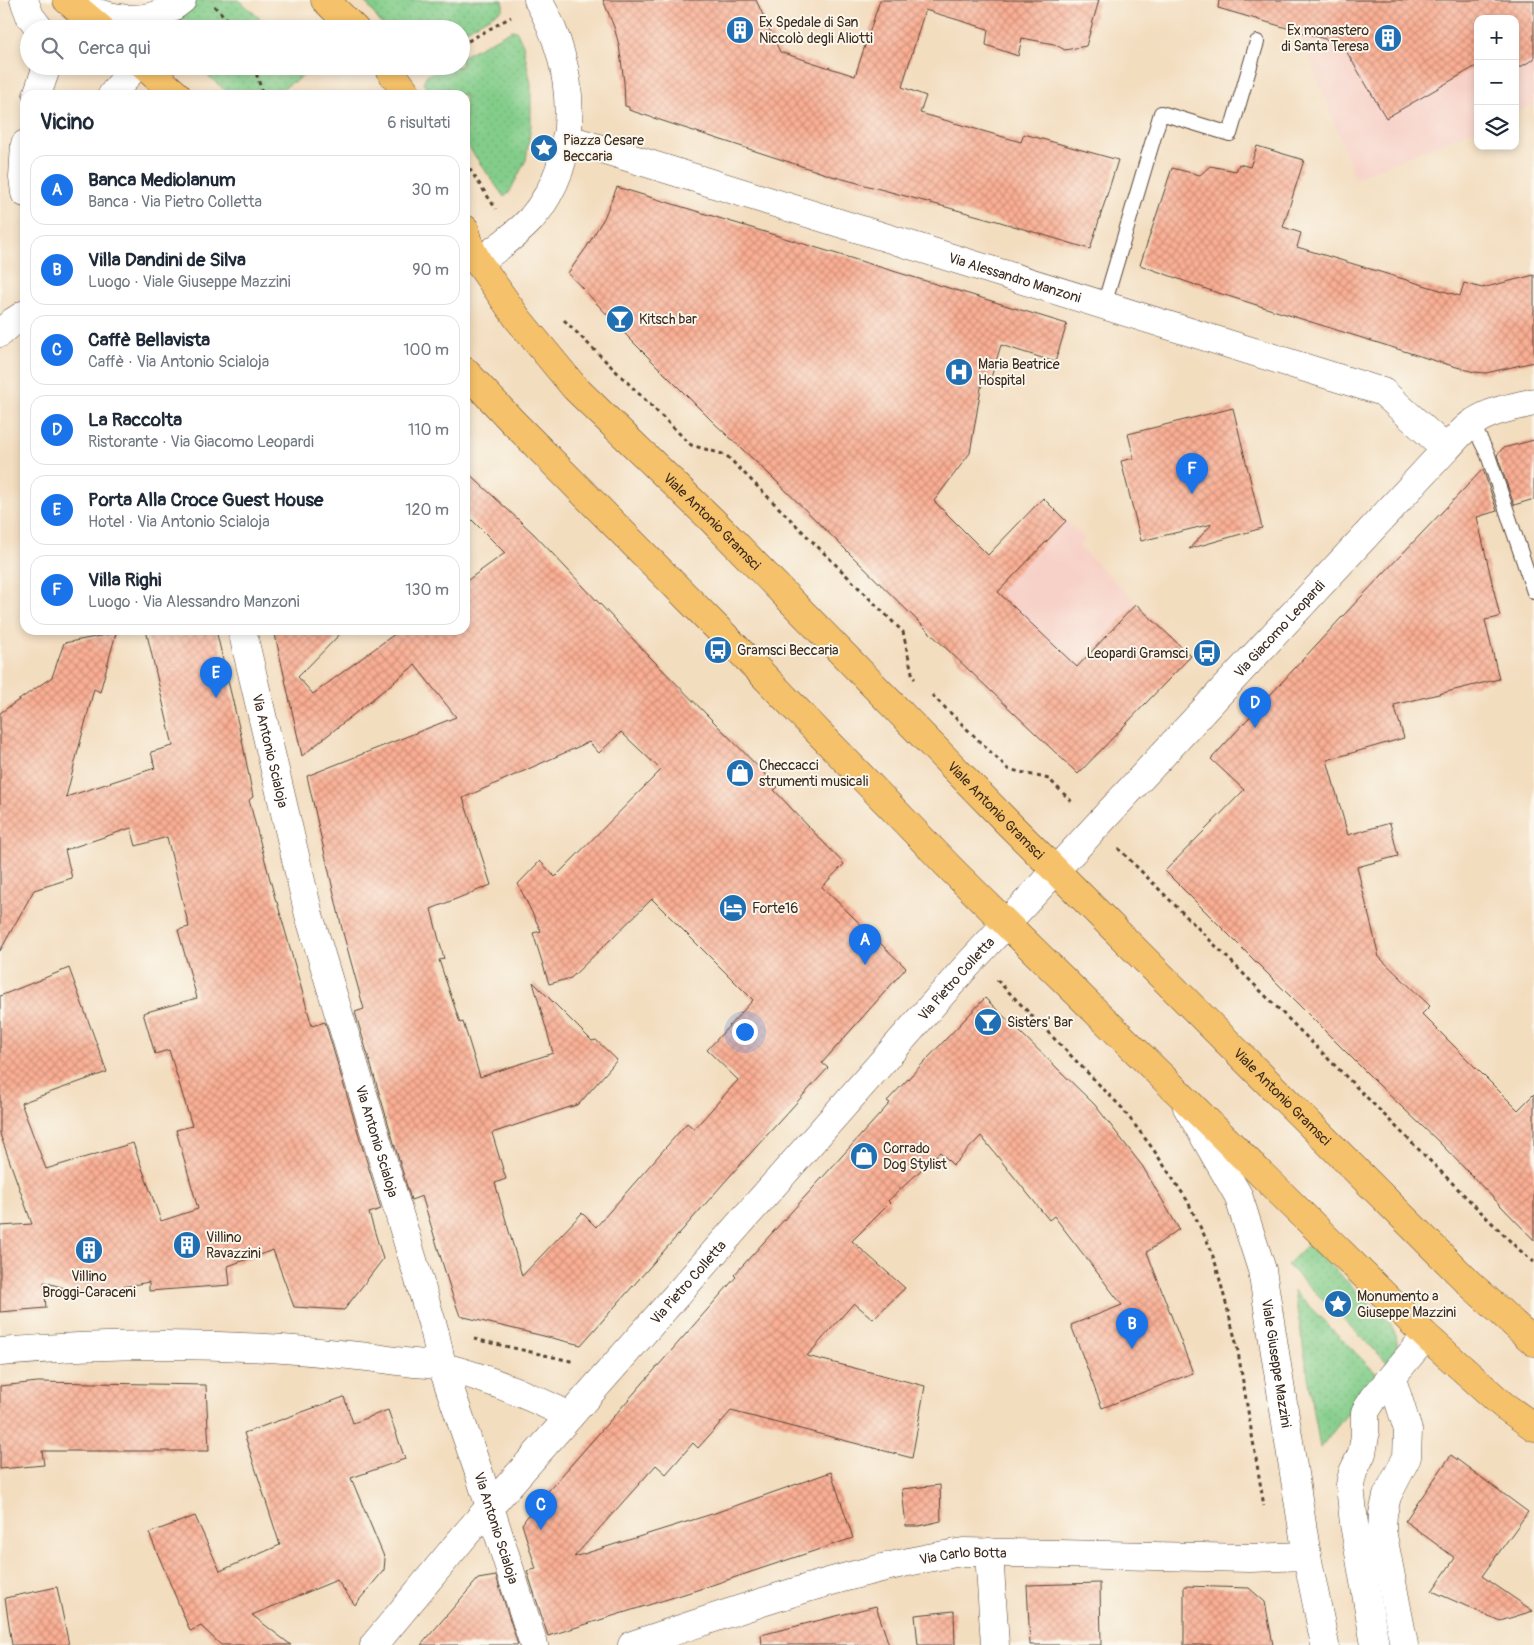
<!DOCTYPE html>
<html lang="it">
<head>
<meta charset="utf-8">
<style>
  body { margin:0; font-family:Pangolin,sans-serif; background:#f6f6f7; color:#1f2937 }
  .controls { position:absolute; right:15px; top:15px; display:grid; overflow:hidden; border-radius:10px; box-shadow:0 2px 8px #0003 }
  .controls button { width:45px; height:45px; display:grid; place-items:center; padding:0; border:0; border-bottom:1px solid #e0e1e3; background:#fff; color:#1f2937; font:25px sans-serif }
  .you { position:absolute; left:744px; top:1031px; width:18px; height:18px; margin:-12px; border:4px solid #fff; border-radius:50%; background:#1a73e8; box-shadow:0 0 0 8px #1a73e833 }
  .badge { display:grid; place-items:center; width:32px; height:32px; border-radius:50%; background:#1a73e8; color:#fff; font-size:16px; font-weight:700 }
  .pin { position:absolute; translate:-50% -41px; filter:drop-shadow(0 1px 2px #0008) }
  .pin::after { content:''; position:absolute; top:26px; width:18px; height:15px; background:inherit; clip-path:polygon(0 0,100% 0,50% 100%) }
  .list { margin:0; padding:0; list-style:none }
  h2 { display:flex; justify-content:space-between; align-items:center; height:65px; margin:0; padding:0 20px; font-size:21px }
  h2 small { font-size:16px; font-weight:400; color:#747a83 }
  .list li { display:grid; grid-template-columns:32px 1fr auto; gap:15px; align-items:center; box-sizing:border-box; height:70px; margin:0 10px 10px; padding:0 10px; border:1px solid #e0e1e3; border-radius:15px }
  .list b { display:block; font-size:19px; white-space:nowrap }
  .list p { margin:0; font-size:16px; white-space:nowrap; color:#747a83 }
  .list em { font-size:16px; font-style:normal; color:#747a83 }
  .icon { flex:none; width:28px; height:28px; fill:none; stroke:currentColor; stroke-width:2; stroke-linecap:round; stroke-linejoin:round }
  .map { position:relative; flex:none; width:1534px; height:1645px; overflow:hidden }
  .search { position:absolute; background:#fff; box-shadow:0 2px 8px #0003; left:20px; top:20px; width:450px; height:55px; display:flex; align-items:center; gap:12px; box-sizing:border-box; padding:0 18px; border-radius:28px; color:#747a83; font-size:19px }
  .panel { position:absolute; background:#fff; box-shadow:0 2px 8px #0003; left:20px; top:90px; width:450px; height:545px; border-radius:15px }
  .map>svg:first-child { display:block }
  .built { fill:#f7d1c8 }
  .green { fill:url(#green-dots); stroke:#5f7c54 }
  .building { fill:url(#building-cross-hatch); fill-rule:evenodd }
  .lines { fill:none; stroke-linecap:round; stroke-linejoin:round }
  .lane-casing { stroke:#574536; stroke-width:16 }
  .street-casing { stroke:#574536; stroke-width:29 }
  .primary-casing { stroke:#574536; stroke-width:29 }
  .path { stroke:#574536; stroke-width:3; stroke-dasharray:4 4; stroke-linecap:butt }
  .lane { stroke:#fff; stroke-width:14 }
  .street { stroke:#fff; stroke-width:28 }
  .primary { stroke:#f5c16b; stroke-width:28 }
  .labels { text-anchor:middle; stroke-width:4; stroke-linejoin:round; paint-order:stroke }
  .poi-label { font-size:14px; fill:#3b2a1e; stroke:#fbf7ec; text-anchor:start }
  .street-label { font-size:14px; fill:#3b2a1e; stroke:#fbf7ec }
</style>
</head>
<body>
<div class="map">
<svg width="1534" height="1645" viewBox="0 0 1534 1645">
  <defs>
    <pattern id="green-dots" width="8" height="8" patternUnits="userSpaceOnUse" patternTransform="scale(1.25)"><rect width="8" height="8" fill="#83cd8a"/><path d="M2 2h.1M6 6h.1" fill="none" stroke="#72b077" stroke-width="1.8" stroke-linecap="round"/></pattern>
    <pattern id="building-cross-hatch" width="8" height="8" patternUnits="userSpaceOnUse" patternTransform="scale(1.25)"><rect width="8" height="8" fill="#fbaf94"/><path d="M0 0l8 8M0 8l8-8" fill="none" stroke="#cc8f78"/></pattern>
  </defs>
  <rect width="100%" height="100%" fill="#fbf7ec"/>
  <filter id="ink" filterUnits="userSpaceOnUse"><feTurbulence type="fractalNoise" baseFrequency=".02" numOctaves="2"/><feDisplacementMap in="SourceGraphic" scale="10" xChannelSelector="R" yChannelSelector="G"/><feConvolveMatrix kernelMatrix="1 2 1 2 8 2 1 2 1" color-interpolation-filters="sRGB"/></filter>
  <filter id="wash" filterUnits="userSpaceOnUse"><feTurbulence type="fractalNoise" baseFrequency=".0096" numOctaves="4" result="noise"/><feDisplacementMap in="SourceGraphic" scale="20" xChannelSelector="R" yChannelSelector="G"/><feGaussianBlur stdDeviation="1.12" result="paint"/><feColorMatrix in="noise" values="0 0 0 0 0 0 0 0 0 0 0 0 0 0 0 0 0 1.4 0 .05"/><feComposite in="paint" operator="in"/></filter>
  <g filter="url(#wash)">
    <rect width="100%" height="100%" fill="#f3ddbf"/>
    <path class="built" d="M1534,0v104l-19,8v-93h-37v109l-123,50 -55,-146z
      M1043,498l42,41 -6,7 112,110 -113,118 -157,-150z"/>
    <path class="green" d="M195,0h44l33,29h-97l4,-15z
      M364,0h139v9l-42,24v-4h-76z
      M512,30l5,1 6,14 8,39v41l-5,35 -17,33 -5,4 -39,-55v-47h-34l-8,-12 3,-7 18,-10h17v-9z
      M196,66h119l2,2 -46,27h-40z
      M1308,1244l82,79c10,18 9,24 0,42l-103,-100z
      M1294,1291l84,84 -58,73z"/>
    <g id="blocks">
      <path class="building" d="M603,0h153l24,52 75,24 25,-76h219l-13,46 -21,4 -11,-6 -32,-6 -4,18 -32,-11 2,-16 -63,-19 -23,77 24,9 -6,17 101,29 3,-8 94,26 -28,89 -93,-28 -165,-45 -203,-66v-3l-4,-1 -1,-24 -5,-37 -5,-18z
        M1219,0h315v59l-19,11v-51h-37v46l-92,53 -44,-74 -124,-36z
        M1257,146l47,14 -21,67 18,6 -4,14 163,49 4,-13 18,5 52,-13v87l-48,11 -12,-1 -35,-10 -227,-71 -72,-26 32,-97 28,7 10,-9 26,5 3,-7 11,3z
        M617,187l450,137 -12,38 -54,-17 -12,39 -7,-2 -12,71 -36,48 54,54 55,-57 23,23 -68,71 79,75 59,-63 55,52 -113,118 -150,-143 -158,-156 -57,-53 -84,-84 -61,-65 18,-25 18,-30z
        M1233,408l29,120 -73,21 23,-25 -71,17 -20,-80 13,-3 -6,-24z
        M1534,440v59l-20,6 -17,-50 6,-7z
        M1483,469l14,42 -20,6 23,100 -15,3 14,59 -105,26 10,33 -77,22 21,75 42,-12 8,33 -41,11 22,90 51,49 -8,8 96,96 16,-16v146l-96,-99 -54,-51 -219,-219 79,-81 -33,-31 130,-141z
        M465,470l69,64 115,122 129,131 -4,3 70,74 -22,23 84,81 -84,95 6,5 -91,100 -156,177 -121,-29 -9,-25 -29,-95 -11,4 -56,-188 9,-3 -21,-76 -36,-157 149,-59 -41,-52 -113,91 -28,-126h70l-46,47 15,17 87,-64h65v-48l40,-29 -40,-40zM621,732l40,38 -106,107 -15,-16 -22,23 23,47 -8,2 16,51 22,-6 81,-79 101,101 -46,50 31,30 -44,49 -7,-6 -91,104 -14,-14 -60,63 -27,-93 11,-4 -14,-46 87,-29 38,-44 -21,-20 -4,1 -59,-59 20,71 -73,24 -17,-55 -3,1 -21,-63 5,-1 -13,-50 60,-24 -28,-87 126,-56 10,11z
        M146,630h70l26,110 11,57 -4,3 27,102h1l35,124 13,-4 56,187 -12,4 14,46 -39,51 -50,-3 -21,-57 -45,16 2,19 -81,6v-9l-64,12 -41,-12 2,26 -46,4v-86l32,-2 -32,-90v-138l69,-28 38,104 -86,31 25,66 87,-26 28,78 37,-12 -22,-79 16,-4 -23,-76 -14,4 -12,-41 54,-15 -19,-68 11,-3 -22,-90 -31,9 -5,-18 -66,22 7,28 -38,12 -34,61v-238l52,-36 12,-34 52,-10 -16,59 -6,-3 -28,108 89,-29 -4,-16 22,-6z
        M985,998l110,107 48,62 36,62 -32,23 46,121 -91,35 -31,-83 51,-20 -68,-89 -5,4 -68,-84 -28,29 -13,-13 -52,49 2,2 -38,38 53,47 -32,31 -19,-16 -47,53 118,30 -13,72 -181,-47 -33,37 -5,-5 -27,31 -10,-9 -82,92 138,-43 119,-42 22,66 -156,52 -149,46 -21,-65 9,-2 -14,-45 13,-18 201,-229 -2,-2 156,-172 -3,-2z
        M38,1382l168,3 3,66h-167l2,14 -44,4v-83z
        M344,1397l9,26 35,-13 17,49 -54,19 34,81 -1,11 -29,35 -18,-25 -85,35 39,30h-70l-20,-19 -11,5 -41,-98 46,-17 25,55 60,-26 -36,-112z
        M1451,1455l77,57 -46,64 51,35 -33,10 -68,-30 23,-33 -50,-37z
        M940,1485l1,36 -22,5h-13l-4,-37z
        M496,1576l22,69h-97l57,-66z
        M1100,1583l1,62h-71l-3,-60z
        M1184,1586l65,2 16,14 8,43h-89z
        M57,1587l12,58h-57l-7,-47z
        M876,1606l13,39h-127l-1,-10z
        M954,1611l1,34h-37l-3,-30z"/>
    </g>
  </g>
  <g filter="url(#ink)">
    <use href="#blocks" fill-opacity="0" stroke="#574536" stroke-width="1"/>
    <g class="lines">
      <defs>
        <path id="lane" d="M1104,305l57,-192 69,21 27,-92
          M1472,423l16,32 46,137"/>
        <g id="street">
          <path d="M24,0l6,16 10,13"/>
          <path d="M74,5c40,14 72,25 108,-5"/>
          <path d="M37,95l10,-29"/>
          <path d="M112,95l23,-29"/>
          <path id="s1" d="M566,138l817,254 63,57"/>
          <path d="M25,144l-2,33 2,16"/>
          <path d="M478,262c19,-13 37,-26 53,-43 53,-63 45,-152 7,-219"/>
          <path d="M0,333l14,-12 11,-7"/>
          <path id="s2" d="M242,630l67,285 126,418 7,33 37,107 55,172"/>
          <path id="s3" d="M1187,1107l51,88 24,75 45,286 18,89"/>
          <path d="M0,1352c119,-10 239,-10 358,4 19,2 37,5 56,7 10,1 20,1 30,4 44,11 86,29 126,49"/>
          <path d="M1392,1379l16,51 -1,27 -20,39 -4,18 -1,16 22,115"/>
          <path d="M989,1552l6,93"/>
          <path id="s4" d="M374,1645l92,-111 499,-566 481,-519c9,-9 18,-21 28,-27 18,-12 40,-15 60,-20"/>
          <path id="s5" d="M632,1645c108,-35 217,-76 331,-93l287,6 57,-2"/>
          <path d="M1375,1645l-21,-121 -4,-39 3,-13 9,-19 3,-17v-24l9,-14 52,-62"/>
        </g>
        <g id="primary">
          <path d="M67,0l34,29"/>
          <path d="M325,0l30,29"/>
          <path d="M144,66l33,29"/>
          <path d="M387,66l21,29"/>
          <path id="s6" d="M465,229l6,20 7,13 40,57 57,69 138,133 293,300 465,464 63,57"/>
          <path d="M465,371l47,50 218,220 224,231 472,464 77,69 31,22"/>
        </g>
      </defs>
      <use href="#lane" class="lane-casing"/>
      <use href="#street" class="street-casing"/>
      <use href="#primary" class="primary-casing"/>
      <path class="path" d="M214,6l23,23
        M461,45l50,-28
        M254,66l9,29
        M465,162l31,47
        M564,320l127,125 35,10 177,177 10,45 2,2
        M932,695l76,74 41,10 24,24
        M1118,848l399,400 17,14
        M997,980l125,128 31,41 34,51 22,45 7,20 21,81 27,160
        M474,1339l101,23"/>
      <use href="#lane" class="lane"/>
      <use href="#street" class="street"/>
      <use href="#primary" class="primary"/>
    </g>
  </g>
  <defs>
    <symbol id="building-disc" viewBox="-11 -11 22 22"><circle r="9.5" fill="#1f6fb2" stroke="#fbf7ec"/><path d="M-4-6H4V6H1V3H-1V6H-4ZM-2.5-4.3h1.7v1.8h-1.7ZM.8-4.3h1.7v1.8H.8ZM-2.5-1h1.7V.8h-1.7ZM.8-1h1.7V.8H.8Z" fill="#fff"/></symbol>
    <symbol id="sight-disc" viewBox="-11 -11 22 22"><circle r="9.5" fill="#1f6fb2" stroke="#fbf7ec"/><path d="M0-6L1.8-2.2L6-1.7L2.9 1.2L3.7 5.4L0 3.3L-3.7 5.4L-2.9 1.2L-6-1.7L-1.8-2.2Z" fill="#fff"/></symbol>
    <symbol id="bar-disc" viewBox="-11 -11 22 22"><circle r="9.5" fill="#1f6fb2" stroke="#fbf7ec"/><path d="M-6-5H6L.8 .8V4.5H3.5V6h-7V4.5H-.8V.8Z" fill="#fff"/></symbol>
    <symbol id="hospital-disc" viewBox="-11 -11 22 22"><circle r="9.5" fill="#1f6fb2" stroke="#fbf7ec"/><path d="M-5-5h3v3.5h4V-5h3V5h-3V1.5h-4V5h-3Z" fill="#fff"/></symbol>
    <symbol id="bus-disc" viewBox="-11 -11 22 22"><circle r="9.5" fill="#1f6fb2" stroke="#fbf7ec"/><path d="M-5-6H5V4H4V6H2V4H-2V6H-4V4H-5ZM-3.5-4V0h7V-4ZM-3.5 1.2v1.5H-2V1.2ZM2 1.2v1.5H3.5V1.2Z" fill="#fff"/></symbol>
    <symbol id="shop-disc" viewBox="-11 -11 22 22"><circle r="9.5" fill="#1f6fb2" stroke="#fbf7ec"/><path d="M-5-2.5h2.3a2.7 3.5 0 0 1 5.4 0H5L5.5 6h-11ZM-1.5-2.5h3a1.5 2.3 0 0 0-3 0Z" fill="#fff"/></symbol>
    <symbol id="hotel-disc" viewBox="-11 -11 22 22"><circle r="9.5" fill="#1f6fb2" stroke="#fbf7ec"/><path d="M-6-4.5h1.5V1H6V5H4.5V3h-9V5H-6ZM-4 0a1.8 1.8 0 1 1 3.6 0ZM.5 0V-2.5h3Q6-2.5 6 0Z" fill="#fff"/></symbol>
  </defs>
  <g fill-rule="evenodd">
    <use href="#building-disc" x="724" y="14" width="32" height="32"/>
    <use href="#building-disc" x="1372" y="22" width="32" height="32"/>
    <use href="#sight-disc" x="528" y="132" width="32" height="32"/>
    <use href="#bar-disc" x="604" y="303" width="32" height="32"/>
    <use href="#hospital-disc" x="943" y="356" width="32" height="32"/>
    <use href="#bus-disc" x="702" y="634" width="32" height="32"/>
    <use href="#bus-disc" x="1191" y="637" width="32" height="32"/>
    <use href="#shop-disc" x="724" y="757" width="32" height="32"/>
    <use href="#hotel-disc" x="717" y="892" width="32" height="32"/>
    <use href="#bar-disc" x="972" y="1006" width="32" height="32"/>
    <use href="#shop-disc" x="848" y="1140" width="32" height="32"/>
    <use href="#building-disc" x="171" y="1229" width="32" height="32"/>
    <use href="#building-disc" x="73" y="1234" width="32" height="32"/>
    <use href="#sight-disc" x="1322" y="1288" width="32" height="32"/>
  </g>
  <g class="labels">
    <g class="poi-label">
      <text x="759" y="27">Ex Spedale di San<tspan x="759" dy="16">Niccolò degli Aliotti</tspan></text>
      <text x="1369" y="35" text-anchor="end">Ex monastero<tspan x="1369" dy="16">di Santa Teresa</tspan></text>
      <text x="563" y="145">Piazza Cesare<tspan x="563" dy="16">Beccaria</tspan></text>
      <text x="639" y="324">Kitsch bar</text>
      <text x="978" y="369">Maria Beatrice<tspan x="978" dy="16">Hospital</tspan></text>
      <text x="737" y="655">Gramsci Beccaria</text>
      <text x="1188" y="658" text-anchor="end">Leopardi Gramsci</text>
      <text x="759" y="770">Checcacci<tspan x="759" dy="16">strumenti musicali</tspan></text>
      <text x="752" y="913">Forte16</text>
      <text x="1007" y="1027">Sisters' Bar</text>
      <text x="883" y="1153">Corrado<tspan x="883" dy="16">Dog Stylist</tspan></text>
      <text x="206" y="1242">Villino<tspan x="206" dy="16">Ravazzini</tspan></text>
      <text x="89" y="1281" text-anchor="middle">Villino<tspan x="89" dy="16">Broggi-Caraceni</tspan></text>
      <text x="1357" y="1301">Monumento a<tspan x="1357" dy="16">Giuseppe Mazzini</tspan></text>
    </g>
    <g class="street-label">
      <text dy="5" stroke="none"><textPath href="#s1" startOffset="470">Via Alessandro Manzoni</textPath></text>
      <text dy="5" stroke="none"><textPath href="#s6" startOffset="386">Viale Antonio Gramsci</textPath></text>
      <text dy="5" stroke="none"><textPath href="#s4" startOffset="1361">Via Giacomo Leopardi</textPath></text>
      <text dy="5" stroke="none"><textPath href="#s2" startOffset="124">Via Antonio Scialoja</textPath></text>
      <text dy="5" stroke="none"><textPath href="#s6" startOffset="791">Viale Antonio Gramsci</textPath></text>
      <text dy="5" stroke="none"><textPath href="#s4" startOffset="885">Via Pietro Colletta</textPath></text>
      <text dy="5" stroke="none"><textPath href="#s6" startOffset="1196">Viale Antonio Gramsci</textPath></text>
      <text dy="5" stroke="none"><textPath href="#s2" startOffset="529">Via Antonio Scialoja</textPath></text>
      <text dy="5" stroke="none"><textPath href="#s4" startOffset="480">Via Pietro Colletta</textPath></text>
      <text dy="5" stroke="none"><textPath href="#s3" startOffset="275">Viale Giuseppe Mazzini</textPath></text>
      <text dy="5" stroke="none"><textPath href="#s2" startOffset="934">Via Antonio Scialoja</textPath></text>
      <text dy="5" stroke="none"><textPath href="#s5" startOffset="344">Via Carlo Botta</textPath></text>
    </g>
  </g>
</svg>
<div class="controls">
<button>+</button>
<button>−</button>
<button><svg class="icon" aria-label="layers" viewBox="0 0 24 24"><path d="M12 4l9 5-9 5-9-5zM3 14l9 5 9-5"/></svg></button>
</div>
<div class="you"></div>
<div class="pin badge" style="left:865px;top:965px">A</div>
<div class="pin badge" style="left:1132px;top:1349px">B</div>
<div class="pin badge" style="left:541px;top:1530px">C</div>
<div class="pin badge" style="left:1255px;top:728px">D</div>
<div class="pin badge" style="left:216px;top:698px">E</div>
<div class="pin badge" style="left:1192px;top:494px">F</div>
<div class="search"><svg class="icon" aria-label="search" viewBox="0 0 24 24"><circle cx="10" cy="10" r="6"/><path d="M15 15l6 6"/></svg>Cerca qui</div>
<section class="panel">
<h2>Vicino<small>6 risultati</small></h2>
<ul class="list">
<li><span class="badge">A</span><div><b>Banca Mediolanum</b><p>Banca · Via Pietro Colletta</p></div><em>30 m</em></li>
<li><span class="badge">B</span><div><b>Villa Dandini de Silva</b><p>Luogo · Viale Giuseppe Mazzini</p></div><em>90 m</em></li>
<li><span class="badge">C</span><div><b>Caffè Bellavista</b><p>Caffè · Via Antonio Scialoja</p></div><em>100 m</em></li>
<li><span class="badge">D</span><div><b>La Raccolta</b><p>Ristorante · Via Giacomo Leopardi</p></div><em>110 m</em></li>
<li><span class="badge">E</span><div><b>Porta Alla Croce Guest House</b><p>Hotel · Via Antonio Scialoja</p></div><em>120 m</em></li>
<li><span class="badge">F</span><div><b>Villa Righi</b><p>Luogo · Via Alessandro Manzoni</p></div><em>130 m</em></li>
</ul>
</section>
</div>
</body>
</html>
